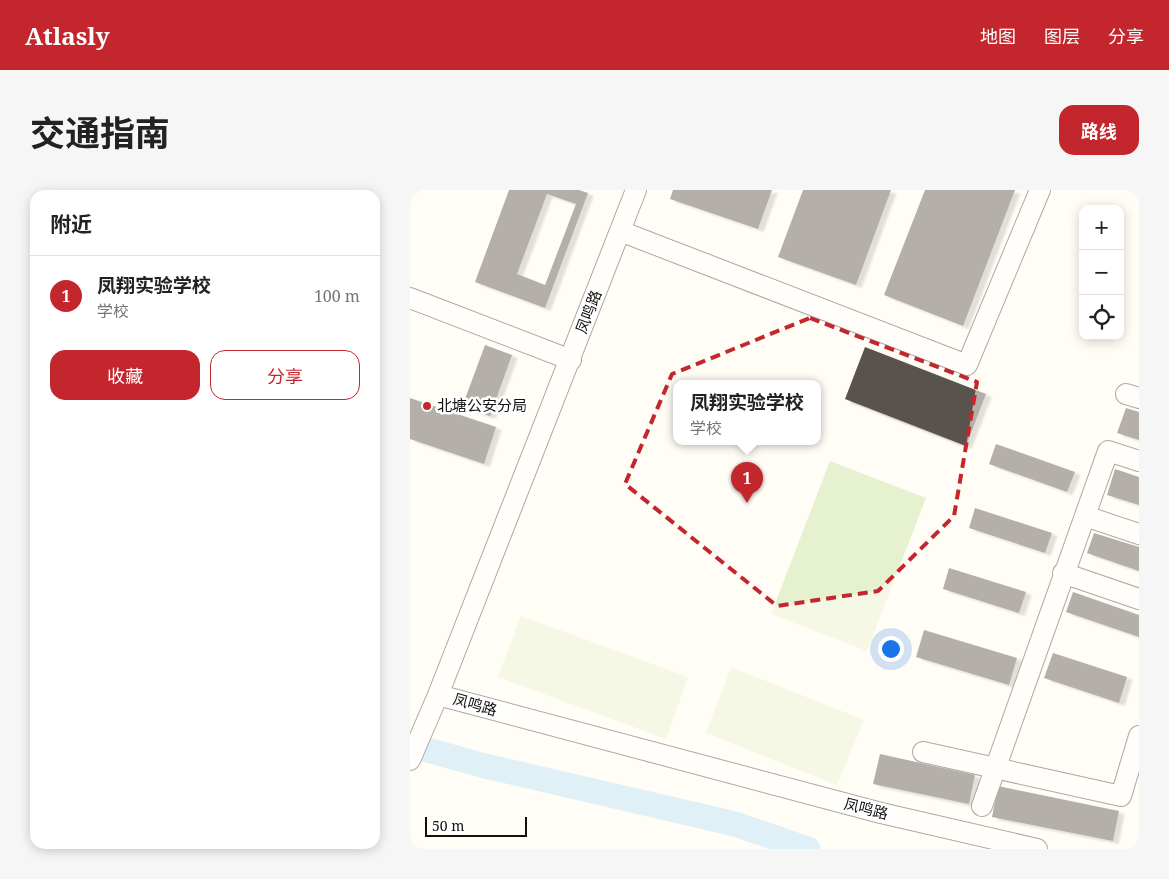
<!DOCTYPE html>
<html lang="zh">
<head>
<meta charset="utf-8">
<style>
  body { margin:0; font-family:"Noto Serif","Noto Sans SC",serif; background:#f6f6f6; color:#222 }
  .controls { position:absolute; right:15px; top:15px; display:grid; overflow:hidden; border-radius:10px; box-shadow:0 2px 12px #0003 }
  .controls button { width:45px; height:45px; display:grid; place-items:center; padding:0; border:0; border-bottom:1px solid #e0e0e0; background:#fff; color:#222; font:25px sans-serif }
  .scale { position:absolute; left:15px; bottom:12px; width:102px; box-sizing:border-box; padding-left:5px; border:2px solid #111; border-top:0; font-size:14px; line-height:18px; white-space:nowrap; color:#111; -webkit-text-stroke:4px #fff; paint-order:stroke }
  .you { position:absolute; left:480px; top:458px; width:18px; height:18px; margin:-12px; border:4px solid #fff; border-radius:50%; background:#1a73e8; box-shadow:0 0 0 8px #1a73e833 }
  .badge { display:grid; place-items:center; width:32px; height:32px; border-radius:50%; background:#c4262e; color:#fff; font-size:16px; font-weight:700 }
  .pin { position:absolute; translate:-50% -41px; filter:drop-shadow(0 1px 2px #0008) }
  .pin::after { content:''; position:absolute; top:26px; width:18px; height:15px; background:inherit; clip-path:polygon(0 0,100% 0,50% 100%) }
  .popup { position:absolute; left:263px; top:190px; width:148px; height:65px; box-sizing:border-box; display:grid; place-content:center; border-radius:10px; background:#fff; filter:drop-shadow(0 1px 4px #0005); font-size:16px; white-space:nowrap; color:#767676 }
  .popup b { font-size:19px; color:#222 }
  .popup::after { content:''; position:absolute; left:50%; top:100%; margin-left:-10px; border:10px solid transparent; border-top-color:#fff }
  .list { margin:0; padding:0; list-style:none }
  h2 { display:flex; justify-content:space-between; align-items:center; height:65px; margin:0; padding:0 20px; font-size:21px }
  h2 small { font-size:16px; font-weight:400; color:#767676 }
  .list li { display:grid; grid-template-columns:32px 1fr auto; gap:15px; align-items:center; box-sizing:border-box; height:80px; padding:0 20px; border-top:1px solid #e0e0e0 }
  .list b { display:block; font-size:19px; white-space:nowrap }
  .list p { margin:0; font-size:16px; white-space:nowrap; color:#767676 }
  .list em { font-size:16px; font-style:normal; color:#767676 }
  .actions { display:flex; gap:10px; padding:15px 20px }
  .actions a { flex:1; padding:11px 0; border:1px solid #c4262e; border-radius:15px; text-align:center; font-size:18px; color:#c4262e }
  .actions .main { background:#c4262e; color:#fff }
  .icon { flex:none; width:28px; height:28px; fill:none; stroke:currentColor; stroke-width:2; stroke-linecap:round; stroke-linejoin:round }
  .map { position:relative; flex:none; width:729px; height:659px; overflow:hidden; border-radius:15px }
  header { display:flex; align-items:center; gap:30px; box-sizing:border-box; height:70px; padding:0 25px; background:#c4262e; color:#fff }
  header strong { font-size:24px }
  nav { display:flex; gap:28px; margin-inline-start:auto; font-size:18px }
  .intro { display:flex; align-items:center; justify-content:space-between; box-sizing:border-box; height:120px; padding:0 30px }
  h1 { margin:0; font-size:35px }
  .button { padding:12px 22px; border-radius:15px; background:#c4262e; color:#fff; font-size:18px; font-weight:700 }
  main { display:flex; gap:30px; padding:0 30px }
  aside { flex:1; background:#fff; border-radius:15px; box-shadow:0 2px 12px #0003 }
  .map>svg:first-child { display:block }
  .pitch { fill:#e6f2cf }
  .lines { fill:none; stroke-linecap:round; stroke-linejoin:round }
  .river { stroke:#b9e0f7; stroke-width:25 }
  .building { fill:#5a524d; fill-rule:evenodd; filter:url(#shadow) }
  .minor-casing { stroke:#444; stroke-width:22 }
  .minor { stroke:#fff; stroke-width:20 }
  .marked { fill:none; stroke:#c4262e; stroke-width:4; stroke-dasharray:10 6; stroke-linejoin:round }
  .poi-dot { fill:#c4262e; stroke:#fff; stroke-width:2 }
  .labels { text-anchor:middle; stroke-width:5; stroke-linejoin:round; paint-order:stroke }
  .street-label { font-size:15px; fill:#111; stroke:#fff }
  .poi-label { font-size:15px; fill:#111; stroke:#fff; text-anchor:start }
</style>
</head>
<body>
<header>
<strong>Atlasly</strong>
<nav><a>地图</a><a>图层</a><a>分享</a></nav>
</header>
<div class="intro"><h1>交通指南</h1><a class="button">路线</a></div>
<main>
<aside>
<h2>附近<small></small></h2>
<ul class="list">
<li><span class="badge">1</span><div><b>凤翔实验学校</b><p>学校</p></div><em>100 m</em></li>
</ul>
<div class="actions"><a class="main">收藏</a><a>分享</a></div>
</aside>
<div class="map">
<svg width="729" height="659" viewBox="0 0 729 659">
  <defs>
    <filter id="shadow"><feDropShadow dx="5.5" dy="3" stdDeviation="1" flood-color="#0004"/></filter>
  </defs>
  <rect width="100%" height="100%" fill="#fffdf5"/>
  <path class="pitch" d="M420,271l96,37 -59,153 -96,-37z
    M111,426l167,61 -22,62 -168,-62z
    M321,477l133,53 -27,65 -131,-52z"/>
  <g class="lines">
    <path class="river" d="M0,555l71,20 254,59 73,25"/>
  </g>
  <path class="building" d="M99,0h70l9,3 -43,115 -70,-26zM137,4l29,10 -31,81 -28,-11z
    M263,0h99l-14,39 -88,-30z
    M393,0h88l-35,95 -78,-28z
    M515,0h90l-52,136 -79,-31z
    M75,155l27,10 -22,61 -28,-9z
    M455,157l121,47 -20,52 -121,-47z
    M0,208l86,29 -12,37 -74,-25z
    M716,218l13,4v28l-22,-7z
    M586,254l79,28 -8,20 -78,-28z
    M705,279l24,8v28l-32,-10z
    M565,318l77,25 -7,20 -76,-25z
    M684,343l45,14v24l-52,-18z
    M539,378l77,24 -7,21 -76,-24z
    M663,402l66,23v22l-73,-25z
    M514,440l93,28 -8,27 -93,-28z
    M643,463l74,24 -8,26 -75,-25z
    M470,564l95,21 -6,29 -96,-20z
    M588,596l121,25 -6,30 -121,-24z"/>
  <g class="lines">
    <defs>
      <path id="minor" d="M226,0l-198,505 443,118 156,36
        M210,41l347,134 73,-175
        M0,108l161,62
        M716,204l13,4
        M675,326l54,18
        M653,383l76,26
        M513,562l198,44 18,-60
        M0,570l28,-65
        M572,616l126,-355 31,10"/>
    </defs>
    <use href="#minor" class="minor-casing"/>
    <use href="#minor" class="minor"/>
  </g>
  <path d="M0 0H729V659H0ZM400,128l167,64 -23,134 -76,75 -101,15 -152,-122 47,-110z" fill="#fffdf5" fill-opacity=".55" fill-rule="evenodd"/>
  <path class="marked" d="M400,128l167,64 -23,134 -76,75 -101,15 -152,-122 47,-110z"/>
  <circle class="poi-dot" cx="17" cy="216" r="5"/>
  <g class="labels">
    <g class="street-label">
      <text transform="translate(179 122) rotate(-69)" y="5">凤鸣路</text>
      <text transform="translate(65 515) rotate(16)" y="5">凤鸣路</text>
      <text transform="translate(456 619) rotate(14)" y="5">凤鸣路</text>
    </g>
    <g class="poi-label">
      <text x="27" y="221">北塘公安分局</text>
    </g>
  </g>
</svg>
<div class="controls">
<button>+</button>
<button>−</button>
<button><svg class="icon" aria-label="locate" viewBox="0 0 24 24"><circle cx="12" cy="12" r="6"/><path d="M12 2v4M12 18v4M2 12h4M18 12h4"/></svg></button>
</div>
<div class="scale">50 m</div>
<div class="you"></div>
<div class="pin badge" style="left:337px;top:313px">1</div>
<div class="popup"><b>凤翔实验学校</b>学校</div>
</div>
</main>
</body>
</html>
